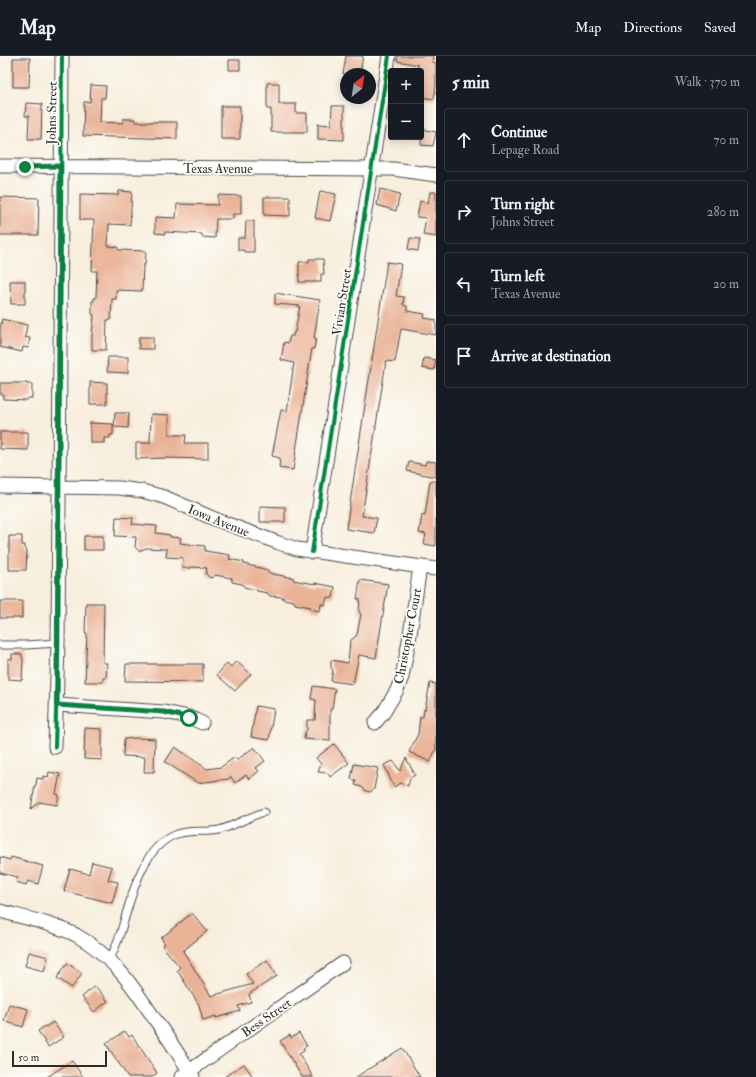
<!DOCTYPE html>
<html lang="en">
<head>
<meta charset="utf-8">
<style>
  body { margin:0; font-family:"IM FELL Double Pica",serif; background:#20242c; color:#f1f3f6 }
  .controls { position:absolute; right:12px; top:12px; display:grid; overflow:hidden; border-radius:4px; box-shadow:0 2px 10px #0003 }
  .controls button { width:36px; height:36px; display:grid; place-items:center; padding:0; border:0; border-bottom:1px solid #363941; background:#171b24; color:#f1f3f6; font:20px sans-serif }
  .compass { position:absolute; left:340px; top:12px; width:36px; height:36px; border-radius:50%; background:#171b24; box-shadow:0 2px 10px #0003; rotate:30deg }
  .scale { position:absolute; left:12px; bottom:10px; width:95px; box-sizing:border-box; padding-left:4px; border:2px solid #2b2b2b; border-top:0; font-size:11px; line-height:14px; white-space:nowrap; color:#2b2b2b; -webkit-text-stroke:3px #fdfcf7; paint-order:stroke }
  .stop { position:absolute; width:12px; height:12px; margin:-9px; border:3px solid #0b8043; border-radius:50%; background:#fff }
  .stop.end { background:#0b8043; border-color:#fff; box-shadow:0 1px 4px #0008 }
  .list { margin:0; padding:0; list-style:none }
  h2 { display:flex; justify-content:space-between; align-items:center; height:52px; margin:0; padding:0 16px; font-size:17px }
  h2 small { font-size:13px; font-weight:400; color:#9ea1a6 }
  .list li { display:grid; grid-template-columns:26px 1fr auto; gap:12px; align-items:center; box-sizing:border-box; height:64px; margin:0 8px 8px; padding:0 8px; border:1px solid #363941; border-radius:4px }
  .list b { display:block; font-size:15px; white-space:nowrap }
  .list p { margin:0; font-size:13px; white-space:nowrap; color:#9ea1a6 }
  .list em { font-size:13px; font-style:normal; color:#9ea1a6 }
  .icon { flex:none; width:22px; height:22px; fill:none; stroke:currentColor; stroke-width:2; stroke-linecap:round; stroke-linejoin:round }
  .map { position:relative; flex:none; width:436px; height:1021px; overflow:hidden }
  header { display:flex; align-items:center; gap:24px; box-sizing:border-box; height:56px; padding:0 20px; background:#171b24; border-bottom:1px solid #363941 }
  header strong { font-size:19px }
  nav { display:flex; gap:22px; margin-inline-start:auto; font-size:14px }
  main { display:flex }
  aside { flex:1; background:#171b24 }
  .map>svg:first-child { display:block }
  .building { fill:#eab397 }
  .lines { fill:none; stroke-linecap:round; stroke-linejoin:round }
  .service-casing { stroke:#4a4846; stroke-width:9 }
  .minor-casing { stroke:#4a4846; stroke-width:15 }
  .service { stroke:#fff; stroke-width:7 }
  .minor { stroke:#fff; stroke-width:13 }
  .cycleway-casing { stroke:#fdfcf7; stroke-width:6 }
  .cycleway { stroke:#00873e; stroke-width:4 }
  .route { stroke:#0b8043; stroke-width:5 }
  .labels { text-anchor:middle; stroke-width:3.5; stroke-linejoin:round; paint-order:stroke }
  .street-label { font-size:13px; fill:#2b2b2b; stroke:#fdfcf7 }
</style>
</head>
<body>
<header>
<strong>Map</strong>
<nav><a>Map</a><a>Directions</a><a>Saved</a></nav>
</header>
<main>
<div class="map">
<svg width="436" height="1021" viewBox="0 0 436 1021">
  <rect width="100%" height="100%" fill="#fdfcf7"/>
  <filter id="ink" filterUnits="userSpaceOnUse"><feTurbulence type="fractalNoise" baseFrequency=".025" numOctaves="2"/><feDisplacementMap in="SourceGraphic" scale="8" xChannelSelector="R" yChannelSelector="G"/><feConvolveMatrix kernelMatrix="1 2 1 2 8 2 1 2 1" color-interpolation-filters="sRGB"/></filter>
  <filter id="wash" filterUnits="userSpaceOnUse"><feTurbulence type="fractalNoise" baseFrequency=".012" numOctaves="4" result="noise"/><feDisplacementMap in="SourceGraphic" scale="16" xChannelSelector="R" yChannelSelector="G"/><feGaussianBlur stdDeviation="0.9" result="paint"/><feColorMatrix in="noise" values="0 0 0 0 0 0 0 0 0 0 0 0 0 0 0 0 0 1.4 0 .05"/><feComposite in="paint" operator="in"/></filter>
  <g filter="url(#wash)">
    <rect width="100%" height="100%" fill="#f8eedd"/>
    <g id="blocks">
      <path class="building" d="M346,0h17l-3,18h-17z
        M398,0h35l-1,6 4,1v23l-2,13 -13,-2v-26h-4l1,-6 -21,-4z
        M13,2h17l-1,29h-16z
        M229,4h11v10h-11z
        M267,27h12v21h17v9h11v19h-36v-23h-4z
        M91,29l15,1 -1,12h-4l-1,24 23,1v-4h12v3h42v17l-94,-3 1,-34h6z
        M26,47l16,1 -1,35h-13l1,-23h-4z
        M221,50h19v33h-19z
        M332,50h12v34l-26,-1v-15l13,1z
        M421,73l15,3 -3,14 -12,-1z
        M380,133l20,5 -4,17 -19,-6z
        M119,135l13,1 -2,33 -21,-1 -1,22 10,1v3l28,1 -1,14h-2l-1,26 -26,-1v9h-4l-1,21h-4l-1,30h-14v-13l2,-22 -2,-1v-13h2v-3h2l1,-27h-5l2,-51h-14v-26l38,1z
        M320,135l16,3 -6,27 -15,-3z
        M430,136h6v45l-13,-2 3,-17 -9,-1 3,-16 8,2z
        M218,139l23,1v18h-8v5h-17l-1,19 -13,-1v-3l-37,-2v2l-10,-1v-16l21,1 1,-14 41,1z
        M0,141l39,1 -1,37h-38z
        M264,141h26v19l-26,-1z
        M246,165h8v31h-10v-2h-6v-12h7z
        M410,182l10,1 -2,12 -10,-2z
        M309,203h14l1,15h-3v8h-22v-20h10z
        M387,206l14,2 -5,32 8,1 -1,8 4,1v5l18,3 -1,4 12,2v15l-35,-6 -6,33 -9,-1 -24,155 15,2 -3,15 -28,-4z
        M10,225h15v23h-14z
        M275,237l45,7 -6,38h2l-2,11 -2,-1 -19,122 -14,-2 1,-10 -8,-2 9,-46 6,1 7,-48 -13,-3 3,-18 4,1 2,-7h3l1,-4h1l5,-26 -25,-2z
        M2,263l25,6 -2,12 5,1 -2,10 -5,-1 -1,5 -22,-5v-18z
        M139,281h14v12h-14z
        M108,301h20v16l-21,-1z
        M424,302l12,2 -2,10 -12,-2z
        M90,326l17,1v21h-17z
        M0,327h27v1h5v14h-5v2l-24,-1v-5h-3z
        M115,357h14l-1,15 -14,-1z
        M151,358l18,1v20h17l-1,8h23v16l-42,-1 -30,1v-16h14z
        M90,367l23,1v11h-3v3h-6v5h-14z
        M0,376h28v18l-28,-1z
        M426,405l10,1v15l-29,-6 2,-9 16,3z
        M430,425h6v65l-12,-2 2,-10 -7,-1 3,-18 3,1z
        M260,450l25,1v15h-25z
        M116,461l17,1 -1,6 25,2 -1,7 14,2v2l11,1 -1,5 25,3v5l25,4 -1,4 15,3v2l24,6v3l26,5 -1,2 22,4v-1l20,4 -2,11 -6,-1 -2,8 -4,-1 -1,7 -10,-2 1,-2 -16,-3 -1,-3 -11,-2v-2l-13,-1 -3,-3 -10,-2v-1l-13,-3 -2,-3 -10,-2v-4l-17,-3 -2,3 -4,-1 -3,-3 1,-6 -15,-1 -2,1h-8l1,-10 -17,-1 1,-8 -21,-1 -7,3 -4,-4 1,-10 -21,-1z
        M9,480h13v9h3v5h2l-1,20h-17z
        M84,480h19v14h-19z
        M360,524l28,4 -12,74 -17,-3 -6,29 -22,-3 2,-11 -2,-2v-8l17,3 2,-22 7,-6 4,-21 -2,-2 1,-13h-3z
        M0,545h22v17h-22z
        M86,547h18l-1,60h4l-1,15h-3v4h-18l2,-49h-2z
        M12,598h10v4h1l-1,22 -14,-1v-20h4z
        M236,605l15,13 -16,17 -18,-16 10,-12 4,4z
        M126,608h77v18l-78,-1z
        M430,627l6,1v65l-6,13 -21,-10 9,-18 2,-17h3l1,-8 1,1z
        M313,630l22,3 -3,20h-2v32l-26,-2 1,-7 2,-2v-10h8l1,-20 -5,-1z
        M256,650l18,3 -5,31 -18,-3z
        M85,672l17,1v31l-18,-1z
        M136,682l19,1 -1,33h-10l1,-15 -22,-1 1,-17z
        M334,688l15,19 -19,14 -2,-4 -10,-1 3,-8 -5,-6z
        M175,691l32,22 14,-2 14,-10 2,3 17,-13 11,14 -9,7 3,3 -10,8 -3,-4 -11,8 -4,-6 -3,2 -30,4 -33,-21z
        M406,702l9,17 -5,3 -2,8 -7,-3 -7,4 -10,-22 9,-4 7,10z
        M354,708l24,4 -4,21 -4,3 -4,-1 -4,-4 -7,-2 1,-5 -5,-1z
        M49,716l11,2 -4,20 3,1 -2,10 -18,-3 -8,7 4,-24h1l1,-7 6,1v-3l5,1z
        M0,801l10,3 1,-3 32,9 -5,18 -10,-3 -2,4 -10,-3 2,-5 -18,-4z
        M92,806l20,5 -4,13 10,2 -6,21 -48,-12 6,-22 19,5z
        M192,857l15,18 -24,20 28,45 42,-12 -7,-10 21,-14 10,16 -28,18 2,8 -13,4 2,5 -24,7v-2l-13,4 -4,-15 -22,-35 3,-3 -18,-21 3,-2 -4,-6z
        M29,896l19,5 -4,14 -19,-5z
        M67,907l15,10 -10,15 -15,-10z
        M95,930l13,15 -14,11 -12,-15z
        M9,948l19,5 -5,18 -19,-6z
        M53,966l11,15 -16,10 -10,-16 7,-5 1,1z
        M125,975l4,6 3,-2 25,38 -5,4h-24l-22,-33z
        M299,977l8,13 -4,2 1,3 -5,3 14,23h-11l-22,-36 10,-6 1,3z
        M402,992l18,29h-64z
        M72,1005l11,16h-36z
        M244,1008l9,13h-29z"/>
    </g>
  </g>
  <g filter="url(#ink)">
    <use href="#blocks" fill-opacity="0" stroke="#4a4846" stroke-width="1"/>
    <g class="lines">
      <defs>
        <path id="service" d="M0,589h26l32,-2
          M110,904c4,-10 8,-19 11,-29 10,-31 19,-81 53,-96 14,-6 30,-2 45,-5 15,-4 29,-13 45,-18"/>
        <path id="minor" d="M0,110l372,3h21l43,6
          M0,430l119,2 23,3 22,6 53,23 62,23 18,6 139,20
          M312,496l77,-496
          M57,649l107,7 25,5 13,6
          M375,667l9,-11 13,-22 5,-13 7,-36 11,-74
          M55,691l3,-104 4,-587
          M0,855c25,7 52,12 76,24 37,21 57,51 80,86 13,18 25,37 37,56
          M181,1021l162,-114"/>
      </defs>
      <use href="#service" class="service-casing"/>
      <use href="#minor" class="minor-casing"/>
      <use href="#service" class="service"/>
      <use href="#minor" class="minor"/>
      <defs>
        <path id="cycleway" d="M312,496l77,-496
          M55,691l3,-104 4,-587"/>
      </defs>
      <use href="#cycleway" class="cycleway-casing"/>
      <use href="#cycleway" class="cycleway"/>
    </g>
  </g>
  <g class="lines" filter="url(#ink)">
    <path class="route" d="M25,111l35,-1 -3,539 107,7 25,6"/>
  </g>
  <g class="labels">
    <g class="street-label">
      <text transform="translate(51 57) rotate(-89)" y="5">Johns Street</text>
      <text x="218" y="117">Texas Avenue</text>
      <text transform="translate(341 246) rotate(-81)" y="5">Vivian Street</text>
      <text transform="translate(219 464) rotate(22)" y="5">Iowa Avenue</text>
      <text transform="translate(407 580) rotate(-79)" y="5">Christopher Court</text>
      <text transform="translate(266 961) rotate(-35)" y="5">Bess Street</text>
    </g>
  </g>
</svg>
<div class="controls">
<button>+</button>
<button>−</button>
</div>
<svg class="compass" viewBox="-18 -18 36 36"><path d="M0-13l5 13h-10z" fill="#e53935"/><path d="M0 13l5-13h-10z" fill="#9ea1a6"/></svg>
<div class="scale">50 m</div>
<div class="stop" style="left:189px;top:662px"></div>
<div class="stop end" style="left:25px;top:111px"></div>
</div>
<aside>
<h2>5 min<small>Walk · 370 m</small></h2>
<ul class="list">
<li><svg class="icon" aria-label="ahead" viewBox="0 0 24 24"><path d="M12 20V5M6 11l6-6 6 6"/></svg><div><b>Continue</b><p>Lepage Road</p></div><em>70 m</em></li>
<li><svg class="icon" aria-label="right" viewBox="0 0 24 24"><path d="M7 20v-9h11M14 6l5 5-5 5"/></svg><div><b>Turn right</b><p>Johns Street</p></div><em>280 m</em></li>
<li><svg class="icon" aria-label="left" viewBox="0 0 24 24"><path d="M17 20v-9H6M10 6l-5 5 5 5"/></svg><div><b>Turn left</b><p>Texas Avenue</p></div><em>20 m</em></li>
<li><svg class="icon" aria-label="arrive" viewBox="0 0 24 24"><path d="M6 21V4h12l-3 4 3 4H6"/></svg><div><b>Arrive at destination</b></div></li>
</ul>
</aside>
</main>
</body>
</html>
